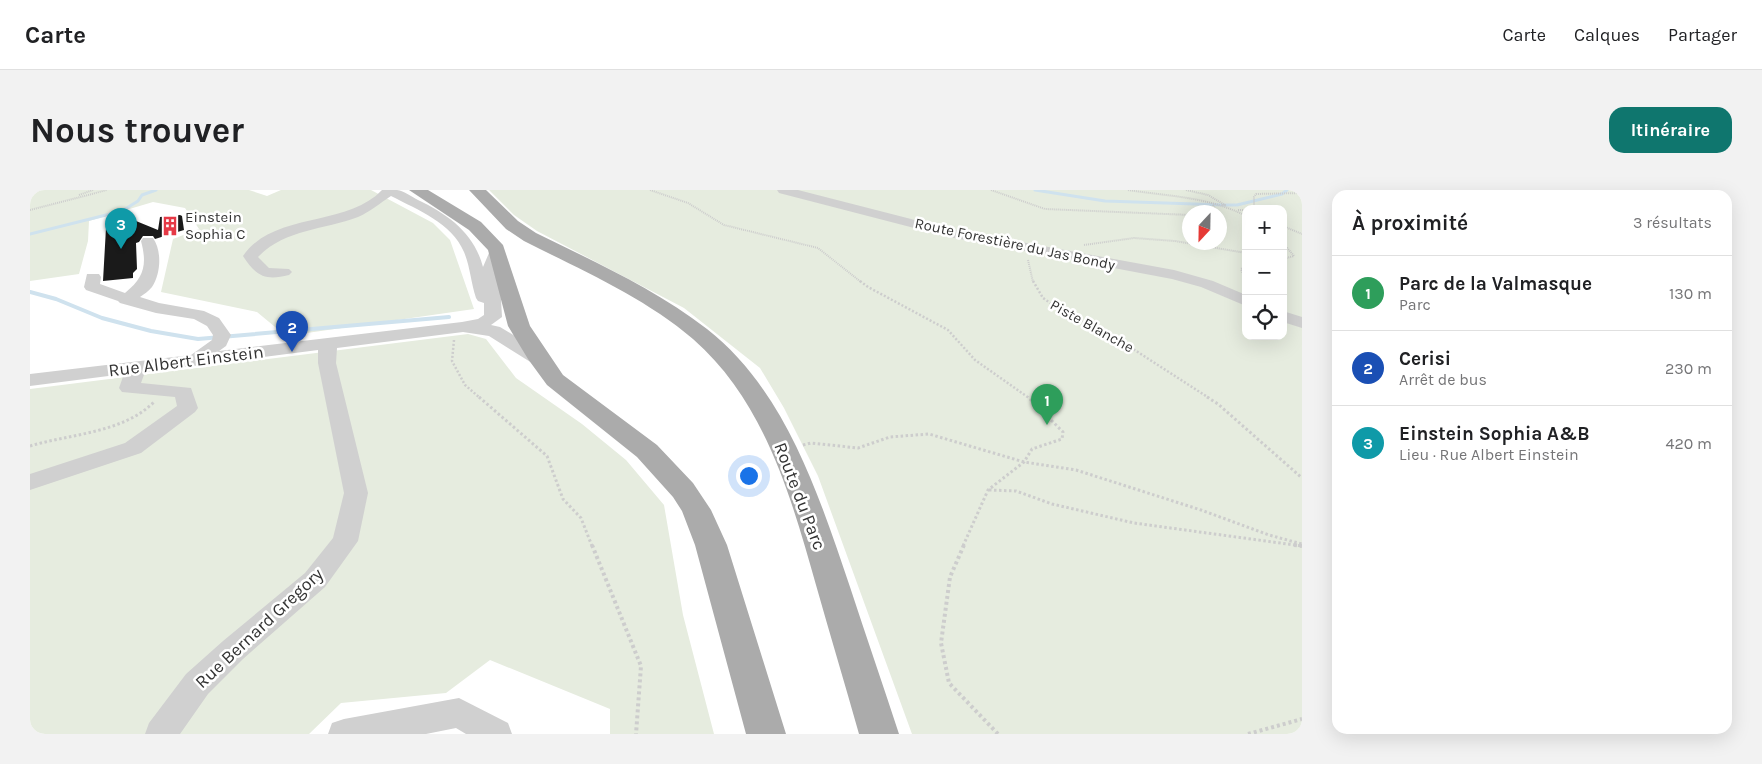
<!DOCTYPE html>
<html lang="fr">
<head>
<meta charset="utf-8">
<style>
  body { margin:0; font-family:Karla,sans-serif; background:#f2f2f2; color:#202124 }
  .controls { position:absolute; right:15px; top:15px; display:grid; overflow:hidden; border-radius:10px; box-shadow:0 5px 20px #0002 }
  .controls button { width:45px; height:45px; display:grid; place-items:center; padding:0; border:0; border-bottom:1px solid #e0e0e0; background:#fff; color:#202124; font:25px sans-serif }
  .compass { position:absolute; left:1152px; top:15px; width:45px; height:45px; border-radius:50%; background:#fff; box-shadow:0 5px 20px #0002; rotate:202deg }
  .you { position:absolute; left:718px; top:285px; width:18px; height:18px; margin:-12px; border:4px solid #fff; border-radius:50%; background:#1a73e8; box-shadow:0 0 0 8px #1a73e833 }
  .badge { display:grid; place-items:center; width:32px; height:32px; border-radius:50%; background:#0f766e; color:#fff; font-size:16px; font-weight:700 }
  .pin { position:absolute; translate:-50% -41px; filter:drop-shadow(0 1px 2px #0008) }
  .pin::after { content:''; position:absolute; top:26px; width:18px; height:15px; background:inherit; clip-path:polygon(0 0,100% 0,50% 100%) }
  .list { margin:0; padding:0; list-style:none }
  h2 { display:flex; justify-content:space-between; align-items:center; height:65px; margin:0; padding:0 20px; font-size:21px }
  h2 small { font-size:16px; font-weight:400; color:#757577 }
  .list li { display:grid; grid-template-columns:32px 1fr auto; gap:15px; align-items:center; box-sizing:border-box; height:75px; padding:0 20px; border-top:1px solid #e0e0e0 }
  .list b { display:block; font-size:19px; white-space:nowrap }
  .list p { margin:0; font-size:16px; white-space:nowrap; color:#757577 }
  .list em { font-size:16px; font-style:normal; color:#757577 }
  .icon { flex:none; width:28px; height:28px; fill:none; stroke:currentColor; stroke-width:2; stroke-linecap:round; stroke-linejoin:round }
  .map { position:relative; flex:none; width:1272px; height:544px; overflow:hidden; border-radius:15px }
  header { display:flex; align-items:center; gap:30px; box-sizing:border-box; height:70px; padding:0 25px; background:#fff; border-bottom:1px solid #e0e0e0 }
  header strong { font-size:24px }
  nav { display:flex; gap:28px; margin-inline-start:auto; font-size:18px }
  .intro { display:flex; align-items:center; justify-content:space-between; box-sizing:border-box; height:120px; padding:0 30px }
  h1 { margin:0; font-size:35px }
  .button { padding:12px 22px; border-radius:15px; background:#0f766e; color:#fff; font-size:18px; font-weight:700 }
  main { display:flex; gap:30px; padding:0 30px }
  aside { flex:1; background:#fff; border-radius:15px; box-shadow:0 5px 20px #0002 }
  .map>svg:first-child { display:block }
  .green { fill:#e6ecdf; fill-rule:evenodd }
  .lines { fill:none; stroke-linecap:round; stroke-linejoin:round }
  .stream-far1 { stroke:#cfe2ee; stroke-width:3 }
  .stream { stroke:#cfe2ee; stroke-width:4 }
  .building { fill:#1a1a1a }
  .path-far3 { stroke:#cdcdcd; stroke-width:2; stroke-dasharray:1 1; stroke-linecap:butt }
  .path-far2 { stroke:#cdcdcd; stroke-width:2.5; stroke-dasharray:2 2; stroke-linecap:butt }
  .path-far1 { stroke:#cdcdcd; stroke-width:3; stroke-dasharray:2.5 2.5; stroke-linecap:butt }
  .path { stroke:#cdcdcd; stroke-width:4; stroke-dasharray:3 3; stroke-linecap:butt }
  .minor { fill:#d0d0d0; fill-rule:evenodd }
  .major { fill:#ababab; fill-rule:evenodd }
  .labels { text-anchor:middle; stroke-width:5; stroke-linejoin:round; paint-order:stroke }
  .far-poi-label { font-size:15px; fill:#333; stroke:#fff; text-anchor:start }
  .far-street-label { font-size:15px; fill:#333; stroke:#fff }
  .street-label { font-size:18px; fill:#333; stroke:#fff }
</style>
</head>
<body>
<header>
<strong>Carte</strong>
<nav><a>Carte</a><a>Calques</a><a>Partager</a></nav>
</header>
<div class="intro"><h1>Nous trouver</h1><a class="button">Itinéraire</a></div>
<main>
<div class="map">
<svg width="1272" height="544" viewBox="0 0 1272 544">
  <rect width="100%" height="100%" fill="#fff"/>
  <path class="green" d="M0,0h219l18,6 14,-6h90l62,33 17,17 24,69 -188,27 -29,-24 -96,-20 12,-53 26,-10 -14,-21 -32,-6 -64,19 -1,20 -9,33 -49,7z
    M459,0h813v544h-390l-94,-258 -34,-68 -24,-40 -76,-60 -147,-77 -23,-16zM1216,19h37v127h-37zM1160,22h30v30h-30z
    M438,144l18,5 30,39 66,46 44,36 38,45 19,110 31,119h-104v-25l-120,-49 -44,33 -105,10 -32,31h-279v-345z"/>
  <g class="lines">
    <path class="stream-far1" d="M1005,0l70,11 120,4h12l45,-11 5,-4
      M0,44l92,-23 16,-10 4,-6 14,-5"/>
    <path class="stream" d="M0,102l26,7 46,19 49,13 47,8 251,-22"/>
  </g>
  <path class="building" d="M150,25l2,1 2,14 -29,9 -2,-3h-10l-4,6 -3,1 1,26 -4,4v5l-30,3 3,-53 11,-2v-2l19,-3 22,9 2,-13z"/>
  <g class="lines">
    <path class="path-far3" d="M620,0l38,13 36,22 94,23 43,34
      M961,0l54,19 145,6
      M1098,0c39,6 82,7 118,26
      M1156,0l22,5 17,10h-4
      M49,5l14,-5
      M1183,15l3,5 -1,2
      M1220,19l4,-2v-10l2,-3 46,-1
      M0,20l77,-20
      M1208,20h8
      M1253,36l19,8
      M1253,53l11,13 -11,3
      M1054,55l50,-7 41,3 71,12
      M998,70l5,22
      M1216,92l-5,-13 5,-3"/>
    <path class="path-far2" d="M830,91l8,6 80,43 27,30 54,38
      M1003,91l10,17 22,15 48,23 96,62
      M1215,91l1,2
      M424,150l-2,21 13,24 15,13"/>
    <path class="path-far1" d="M449,207l68,59 16,43 18,19 11,28
      M1177,207l11,7 84,74
      M773,255l8,-2 47,5 32,-11 39,-3 95,28 52,8 125,40 68,25 33,9
      M0,256c40,-12 93,-13 124,-44
      M959,300l27,1 36,13 82,19 168,23
      M933,356l25,-56 36,-28 8,-13 30,-10 1,-7 -35,-35"/>
    <path class="path" d="M562,355l49,121 -5,68
      M934,355l-14,32 -9,66 8,40 49,51
      M1264,355l8,1
      M1218,544l54,-15"/>
    <path class="minor" d="M352,0c5,0 11,0 15,0 7,1 15,7 21,10 31,15 56,33 65,67l9,-21h10l2,3 -5,15 3,53 -11,8 9,2 46,28 2,4 -2,4 -7,2 -7,-2 -43,-27 -26,-4 -126,16 -1,15 32,130 -10,48 -33,46 -82,72 -35,35 -28,40h-35l4,-11 37,-49 37,-33 82,-68 28,-35 11,-45 -26,-130v-13l-173,22 -4,11 50,5 7,20 -3,4 -54,41 -111,37v-16l95,-31 52,-37 -2,-9 -53,-5 -3,-4 5,-14 -94,12v-12l161,-19 21,-15 1,-5 -6,-9 -13,-7 -38,-6 -36,-10 -2,-2 -32,-11 -2,-3 3,-13h12l2,3 -1,7 25,9c20,-16 22,-29 16,-52l2,-3h10c9,13 8,35 -1,49 -3,4 -8,7 -12,10l19,6 45,8 15,7 12,17 -5,11 -7,5 243,-29 16,-3 6,-4v-12l-6,-2 -2,-3c-5,-15 -6,-32 -12,-46 -12,-29 -46,-42 -73,-56 -11,7 -21,16 -33,21 -34,13 -73,12 -100,40l11,11 20,1 3,3 -3,3c-24,6 -33,1 -46,-19 31,-45 103,-28 139,-66z
      M747,0h21l152,39 224,41 39,11 33,14v11l-45,-19 -29,-8 -223,-42 -170,-44z
      M1253,121l19,6v11l-19,-6z
      M429,508l49,25 4,11h-46l-10,-6 -30,6h-98l4,-11 12,-4z"/>
    <path class="major" d="M379,0h19l53,32 22,23 27,81 33,49 94,70 36,38 18,27 16,35 59,189h-40l-51,-189 -13,-34 -9,-14 -36,-40 -90,-72 -19,-26 -20,-33 -20,-76 -19,-20z
      M439,0h17l32,31 18,12c59,29 119,56 171,96 79,62 112,167 143,258 16,49 33,98 49,147h-40c-14,-50 -29,-99 -43,-149 -25,-88 -51,-183 -123,-246 -49,-42 -112,-69 -169,-98l-18,-12z"/>
  </g>
  <defs>
    <symbol id="building-bare" viewBox="-9 -9 18 18"><path d="M-4-6H4V6H1V3H-1V6H-4ZM-2.5-4.3h1.7v1.8h-1.7ZM.8-4.3h1.7v1.8H.8ZM-2.5-1h1.7V.8h-1.7ZM.8-1h1.7V.8H.8Z" fill="#e63946" stroke="#fff" stroke-width="2.5" paint-order="stroke"/></symbol>
  </defs>
  <g fill-rule="evenodd">
    <use href="#building-bare" x="126" y="22" width="28" height="28"/>
  </g>
  <g class="labels">
    <g class="far-poi-label">
      <text x="155" y="32">Einstein<tspan x="155" dy="17">Sophia C</tspan></text>
    </g>
    <g class="far-street-label">
      <text transform="translate(985 54) rotate(12)" y="5">Route Forestière du Jas Bondy</text>
      <text transform="translate(1062 136) rotate(29)" y="5">Piste Blanche</text>
    </g>
    <g class="street-label">
      <text transform="translate(156 171) rotate(-7)" y="6">Rue Albert Einstein</text>
      <text transform="translate(770 306) rotate(69)" y="6">Route du Parc</text>
      <text transform="translate(229 438) rotate(-43)" y="6">Rue Bernard Gregory</text>
    </g>
  </g>
</svg>
<div class="controls">
<button>+</button>
<button>−</button>
<button><svg class="icon" aria-label="locate" viewBox="0 0 24 24"><circle cx="12" cy="12" r="6"/><path d="M12 2v4M12 18v4M2 12h4M18 12h4"/></svg></button>
</div>
<svg class="compass" viewBox="-18 -18 36 36"><path d="M0-13l5 13h-10z" fill="#e53935"/><path d="M0 13l5-13h-10z" fill="#757577"/></svg>
<div class="you"></div>
<div class="pin badge" style="left:1017px;top:235px;background:#2e9e5b">1</div>
<div class="pin badge" style="left:262px;top:162px;background:#1a4fb4">2</div>
<div class="pin badge" style="left:91px;top:59px;background:#0f9aa8">3</div>
</div>
<aside>
<h2>À proximité<small>3 résultats</small></h2>
<ul class="list">
<li><span class="badge" style="background:#2e9e5b">1</span><div><b>Parc de la Valmasque</b><p>Parc</p></div><em>130 m</em></li>
<li><span class="badge" style="background:#1a4fb4">2</span><div><b>Cerisi</b><p>Arrêt de bus</p></div><em>230 m</em></li>
<li><span class="badge" style="background:#0f9aa8">3</span><div><b>Einstein Sophia A&amp;B</b><p>Lieu · Rue Albert Einstein</p></div><em>420 m</em></li>
</ul>
</aside>
</main>
</body>
</html>
